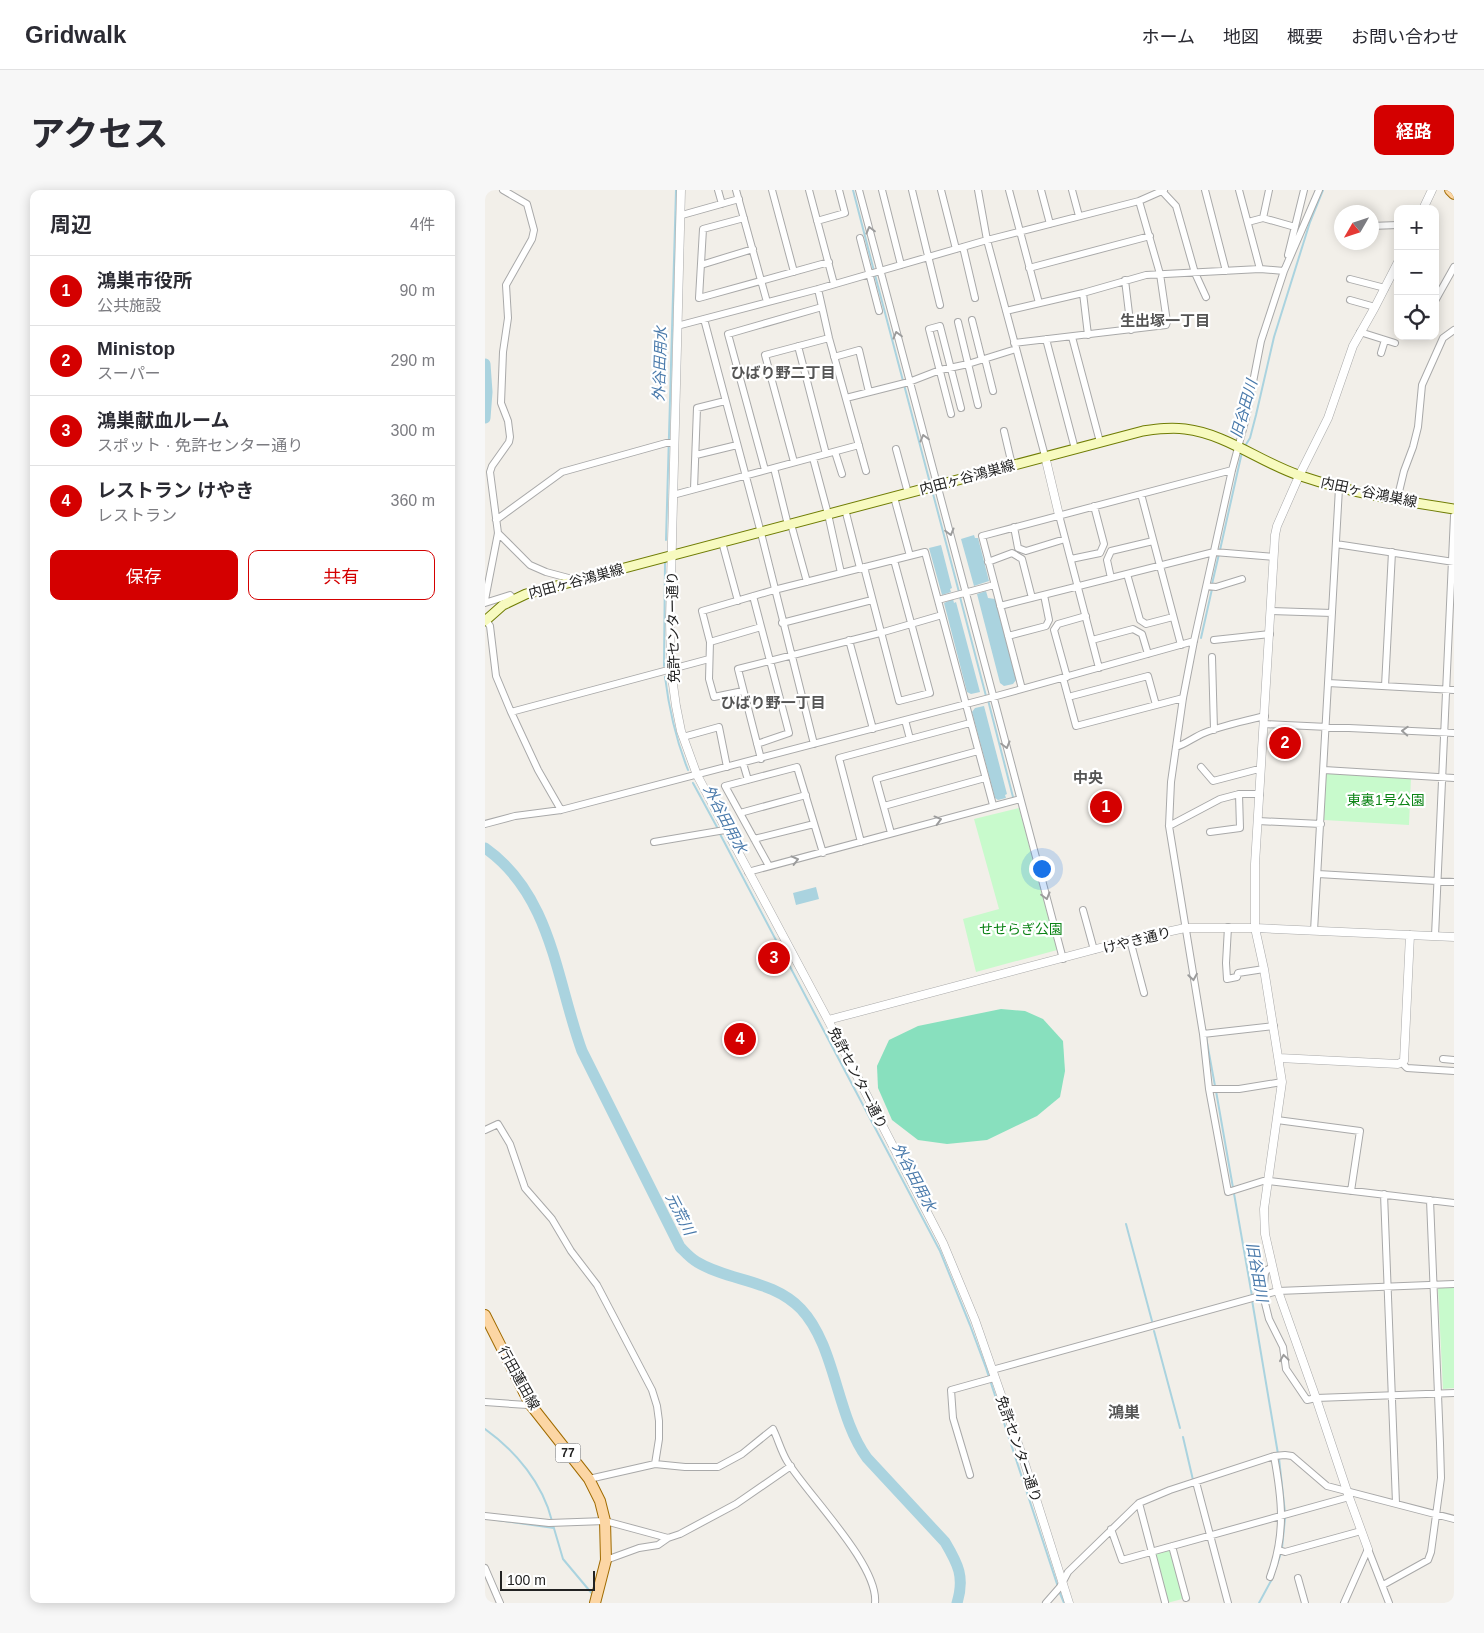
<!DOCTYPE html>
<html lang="ja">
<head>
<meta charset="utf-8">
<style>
  body { margin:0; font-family:Arial,"Noto Sans JP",sans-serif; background:#f7f7f7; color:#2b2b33 }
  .controls { position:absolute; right:15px; top:15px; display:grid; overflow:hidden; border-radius:10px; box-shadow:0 2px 12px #0003 }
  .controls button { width:45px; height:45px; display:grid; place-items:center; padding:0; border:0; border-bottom:1px solid #e1e1e2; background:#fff; color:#2b2b33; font:25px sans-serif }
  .compass { position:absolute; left:849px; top:15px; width:45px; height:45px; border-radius:50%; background:#fff; box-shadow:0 2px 12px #0003; rotate:231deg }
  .scale { position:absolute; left:15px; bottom:12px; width:95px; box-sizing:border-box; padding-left:5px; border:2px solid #222; border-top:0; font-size:14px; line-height:18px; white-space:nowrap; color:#222; -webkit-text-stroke:4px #fff; paint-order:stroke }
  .you { position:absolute; left:556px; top:678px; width:18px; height:18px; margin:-12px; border:4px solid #fff; border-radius:50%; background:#1a73e8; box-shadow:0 0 0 8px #1a73e833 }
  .badge { display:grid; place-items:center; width:32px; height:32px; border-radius:50%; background:#d40000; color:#fff; font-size:16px; font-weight:700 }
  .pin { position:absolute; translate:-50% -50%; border:2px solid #fff; box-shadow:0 1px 5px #0006 }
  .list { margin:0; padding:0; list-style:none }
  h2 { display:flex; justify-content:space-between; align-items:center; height:65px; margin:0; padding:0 20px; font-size:21px }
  h2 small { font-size:16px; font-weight:400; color:#7c7c81 }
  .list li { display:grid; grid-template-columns:32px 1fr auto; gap:15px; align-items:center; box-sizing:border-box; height:70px; padding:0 20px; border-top:1px solid #e1e1e2 }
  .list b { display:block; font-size:19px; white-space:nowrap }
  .list p { margin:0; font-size:16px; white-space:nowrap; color:#7c7c81 }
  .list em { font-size:16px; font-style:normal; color:#7c7c81 }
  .actions { display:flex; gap:10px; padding:15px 20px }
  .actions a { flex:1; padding:11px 0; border:1px solid #d40000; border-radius:10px; text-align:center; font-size:18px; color:#d40000 }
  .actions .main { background:#d40000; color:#fff }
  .icon { flex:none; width:28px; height:28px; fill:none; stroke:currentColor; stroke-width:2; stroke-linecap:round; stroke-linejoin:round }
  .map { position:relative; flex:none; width:969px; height:1413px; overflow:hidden; border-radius:10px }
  header { display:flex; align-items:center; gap:30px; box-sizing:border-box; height:70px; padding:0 25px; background:#fff; border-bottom:1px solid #e1e1e2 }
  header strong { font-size:24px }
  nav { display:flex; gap:28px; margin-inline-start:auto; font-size:18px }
  .intro { display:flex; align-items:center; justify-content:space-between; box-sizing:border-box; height:120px; padding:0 30px }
  h1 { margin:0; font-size:35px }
  .button { padding:12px 22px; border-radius:10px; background:#d40000; color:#fff; font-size:18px; font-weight:700 }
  main { display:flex; gap:30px; padding:0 30px }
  aside { flex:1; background:#fff; border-radius:10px; box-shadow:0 2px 12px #0003 }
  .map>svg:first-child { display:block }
  .park { fill:#c8facc }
  .pitch { fill:#88e0be }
  .water { fill:#aad3df }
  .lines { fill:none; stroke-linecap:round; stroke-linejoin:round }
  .stream { stroke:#aad3df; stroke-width:2 }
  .river { stroke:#aad3df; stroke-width:11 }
  .minor-casing { stroke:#a9a9a9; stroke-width:8 }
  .tertiary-casing { stroke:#a9a9a9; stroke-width:9 }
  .secondary-casing { stroke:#707d05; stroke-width:11 }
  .primary-casing { stroke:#a06b00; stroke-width:12 }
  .minor { stroke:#fff; stroke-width:6 }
  .tertiary { stroke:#fff; stroke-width:8 }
  .secondary { stroke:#f7fabf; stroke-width:9 }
  .primary { stroke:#fcd6a4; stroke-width:10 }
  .oneway { stroke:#9c9c9c }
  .labels { text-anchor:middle; stroke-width:4.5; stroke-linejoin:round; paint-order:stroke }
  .shield { fill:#fff; stroke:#646464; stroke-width:1 }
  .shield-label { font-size:12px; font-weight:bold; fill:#222 }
  .street-label { font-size:14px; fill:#222; stroke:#fff }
  .park-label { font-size:14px; fill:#0c8416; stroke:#fff }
  .neighbourhood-label { font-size:15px; font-weight:bold; fill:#555; stroke:#fff }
  .water-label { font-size:15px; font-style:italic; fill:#4a7aab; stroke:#fff }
  .quarter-label { font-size:16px; font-weight:bold; fill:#555; stroke:#fff }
</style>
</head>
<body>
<header>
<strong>Gridwalk</strong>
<nav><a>ホーム</a><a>地図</a><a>概要</a><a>お問い合わせ</a></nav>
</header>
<div class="intro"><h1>アクセス</h1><a class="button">経路</a></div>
<main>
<aside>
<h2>周辺<small>4件</small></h2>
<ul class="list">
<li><span class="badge">1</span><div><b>鴻巣市役所</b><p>公共施設</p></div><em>90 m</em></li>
<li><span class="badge">2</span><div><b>Ministop</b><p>スーパー</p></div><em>290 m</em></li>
<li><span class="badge">3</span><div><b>鴻巣献血ルーム</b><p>スポット · 免許センター通り</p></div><em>300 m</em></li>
<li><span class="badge">4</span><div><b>レストラン けやき</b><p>レストラン</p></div><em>360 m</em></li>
</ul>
<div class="actions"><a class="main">保存</a><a>共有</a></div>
</aside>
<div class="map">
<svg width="969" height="1413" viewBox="0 0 969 1413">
  <rect width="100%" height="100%" fill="#f2efe9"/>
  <path class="park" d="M843,583l83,4 -2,48 -85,-5 2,-45z
    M534,618l38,142 -81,22 -13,-53 36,-10 -25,-90z
    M969,1096v102l-11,1 -5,-100 2,-2z
    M687,1356l14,52 -19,5 -15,-51z"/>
  <path class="pitch" d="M516,819l24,2 18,8 20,22 2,30 -5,26 -23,19 -50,24 -40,4 -29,-4 -26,-20 -14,-32 -1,-22 12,-26 29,-14z"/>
  <path class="water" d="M489,345l1,3h3l11,43 -15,5 -13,-47z
    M456,355l11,43 -2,1 1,3 -9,3 -13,-47z
    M501,401l2,7 7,1 21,81 -3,4 -9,2 -4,-3 -23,-89z
    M468,409l1,4 2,-1 24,90 -9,2 -4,-2 -23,-89z
    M499,516l23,88 -2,1 1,3 -8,2 -3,-2 -23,-86 3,-4z
    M331,697l3,12 -23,6 -3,-12z"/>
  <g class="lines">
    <path class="stream" d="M368,0l21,81
      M390,85l55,208
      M760,256l5,-8 6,-23 18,-78 36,-115 13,-32
      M447,300l27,102
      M181,350l10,-350
      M735,360l22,-98
      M727,394l7,-30
      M475,407l26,99
      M716,448l11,-49
      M179,476l1,-104
      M180,487c4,32 11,63 23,93
      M503,510l25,97
      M208,593l25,46
      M235,644l220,417 30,74 16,43 72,219
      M721,847l9,49
      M731,901l36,205
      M641,1034l26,97
      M767,1110l26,154
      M669,1141l26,97
      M0,1239c31,22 58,55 67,92
      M698,1247l10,43
      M794,1268l6,55
      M12,1330l57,8
      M68,1335l10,34 31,37
      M797,1358l3,-30
      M574,1401l5,12
      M774,1413l13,-24 9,-26"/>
    <path class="river" d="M0,174l2,28 -2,26
      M0,658c67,47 71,132 97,203l98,196c5,5 10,11 17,15 33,20 75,17 104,47 35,37 35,107 66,149l78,84c13,22 20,35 12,61"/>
    <defs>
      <path id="minor" d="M233,0l4,14
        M251,0l31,112
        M287,0l22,82
        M324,0l25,94
        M374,0l204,769
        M397,0l19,75
        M427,0l28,115
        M456,0l15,59
        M493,0l9,50 58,216
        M524,0l30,113
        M556,0l9,34
        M587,0l7,26
        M676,0l15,16 19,67 11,24
        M720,0l21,81
        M754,0l21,79
        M197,25l57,-16
        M259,28l-41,11 -4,69 130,-36
        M778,28l6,-28
        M332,31l28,-8 -6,-23
        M763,32l15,-4 32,9
        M886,36l27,-1
        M375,48l19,73
        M478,57l12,51
        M803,65l16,-65
        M216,75l52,-16
        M544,78l121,-32
        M865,89l35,9
        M640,90l6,50
        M333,99l11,49 37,133
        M950,99l5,3 14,-25
        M598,103l5,42
        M865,110l25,7
        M950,111l5,-9
        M521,121l77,-18 63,-18 114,-6 24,2
        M219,129l57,214 53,211
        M487,130l10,40
        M473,132l20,83
        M192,136l141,-37 169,-49 152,-39 25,-11
        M875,142l35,11
        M587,147l28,105
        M561,149l29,110
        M529,153l152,-18 1,-3 -7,-48 -21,-73
        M313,156l28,108
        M896,163l4,-13
        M349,167l25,-7 10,42
        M500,169l8,32
        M361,208l63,-16 31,-12 28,-6 48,-15
        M466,224l-22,-85 11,-3 21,82
        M519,241l8,34
        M411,259l12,44
        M350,262l7,22
        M211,265l41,-10
        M328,268l15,56 13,59
        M309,272l-29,-107 64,-17
        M289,278l14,57
        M280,280l-37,-136 94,-27
        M209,299l3,-81 28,-7
        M656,304l40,151
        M188,305l186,-50
        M409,307l16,59
        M912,310l7,-29 9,-24 5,-20 4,-42 21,-47 11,-8
        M360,319l15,59
        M574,325l40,153
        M11,330l66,-48 104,-29h9
        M306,334l16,58
        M529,337l4,21 8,3 39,-12
        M13,343l32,32 16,7 30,8
        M237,352l16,59
        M851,354l118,18
        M586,369l29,-6 4,-9 -10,-38
        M503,372l24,-9 10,6 10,39
        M379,377l35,134 31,-8 -36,-133
        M642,384l13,46 6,4 27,-7
        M626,388l-4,-18 4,-9 42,-10
        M722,396l9,1 26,-8
        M268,406l36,137 -32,11
        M0,410l13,-67 -8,-61 2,-6 17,-24 1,-5 -2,-16 -7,-18 2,-51 5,-34 -2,-33 26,-46 2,-9 -7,-26 -24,-14
        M453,410l56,-15
        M0,413l25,-8 4,4
        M515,416l214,-54 60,5
        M786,421l61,2
        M1,430l4,6 6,50 15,36 27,58 23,40
        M297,433l90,-23
        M523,446l38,-10 3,-6 -5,-25
        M364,450l24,89
        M607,450l41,-11 9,5 6,20
        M729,450l56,-6
        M225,452l51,-15
        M727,467l2,73
        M582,487l-13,-47 4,-6 28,-8
        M578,488l13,48 107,-28
        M843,493l126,7
        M900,496l7,-134
        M537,499l-40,-153 250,-66
        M258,501l-29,6 -5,-18 1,-37 -8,-31 72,-21 151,-38 68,253
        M583,507l80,-21 8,29
        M26,522l198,-53
        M420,530l5,19
        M779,534l190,9
        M198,547l36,-10 8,40
        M691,557c10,-3 18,-10 28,-14 20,-8 40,-12 61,-17
        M276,569l-23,-90 142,-36 62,-18
        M258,573l5,17
        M716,577l12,14 42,-11h6
        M839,580l130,8
        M399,616l101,-28
        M255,623l66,-18
        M773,631l63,3
        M0,634l30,-8 46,-6 432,-113 201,-56
        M684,636l51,-27 19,-5h21
        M725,642l30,-4 -1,-34
        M406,643l-15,-54 102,-28
        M269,649l60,-15
        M169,652l71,-12
        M376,652l-22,-84 131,-35
        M284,676l-44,-80 72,-19 26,86
        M263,682l272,-73
        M833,684l136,8
        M598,720l11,40
        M743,737l-2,36 1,16 10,-2 1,-4 26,-4
        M829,741l25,-443
        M950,746l19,-420
        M645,750l14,53
        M718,844l71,-8
        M958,869l11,1
        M917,873l5,5 47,3
        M797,892l-43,7h-30l-6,-55 -34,-208 2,-44 12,-84 11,-57 38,-171 14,-52 15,-77 23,-70 35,-81
        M724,899l19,103 35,-11h6l185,22
        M792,930l83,11 -9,60
        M0,940l13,-6 12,20 15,44 27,31 19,32 26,34 55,105 5,16 2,15v18l-4,25
        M899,1004l12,309
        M787,1077l-5,3 -2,3 -2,22 6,24 14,28 3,22 21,31 9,-2 138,-5
        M507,1180l286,-79 176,-7
        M0,1212l42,3 3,-1
        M485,1285l-17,-57 -2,-28 43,-12
        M104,1289l66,-15 30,3h33l24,-13 31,-25c5,10 8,22 14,32 20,33 92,104 88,142
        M711,1292l32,121
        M654,1313l26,99
        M0,1326l64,7 56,-2 63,17 12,-4 56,-30 55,-38
        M626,1339l11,31 227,-63
        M687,1356l14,52
        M883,1359l21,54
        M794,1360l6,2 76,-21
        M121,1370l33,-12 19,-3 10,-7
        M0,1378l15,35
        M785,1387c16,-43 12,-78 4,-121
        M813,1388l7,25
        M898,1395l45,-25 3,-8 10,-74 -1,-35 -10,-243
        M561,1413l14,-16 8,-15 71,-69 31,-13 104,-34 11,-1 7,1 35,30 127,33
        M859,1413l24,-54"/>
      <path id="tertiary" d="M196,0l-11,429 1,51 5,36 5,25 16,44 131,245 115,223 32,77 49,141 45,142
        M938,19l9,-19
        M560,266l14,59
        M343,830l302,-80 55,-12h70l199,9
        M794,868l119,6 6,-3 6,-126
        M883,1359l-19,-52 -33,-99 -38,-107 -13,-57 -1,-25 18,-127 -18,-113 -9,-41v-64l20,-329 2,-9 22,-50 29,-58 25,-72 22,-39 23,-45"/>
      <path id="secondary" d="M0,431l18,-16 23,-11 617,-163c14,-2 27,-4 42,-2 42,5 76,34 116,47 50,17 101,25 153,33"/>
      <path id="primary" d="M965,0l4,4
        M0,1125l45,89 59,75 11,22 5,20 1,39 -11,43"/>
    </defs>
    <use href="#minor" class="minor-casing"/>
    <use href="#tertiary" class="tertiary-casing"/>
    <use href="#secondary" class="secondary-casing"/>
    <use href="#primary" class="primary-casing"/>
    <use href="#minor" class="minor"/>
    <use href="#tertiary" class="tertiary"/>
    <use href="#secondary" class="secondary"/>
    <use href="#primary" class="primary"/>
  </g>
  <defs><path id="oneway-chevron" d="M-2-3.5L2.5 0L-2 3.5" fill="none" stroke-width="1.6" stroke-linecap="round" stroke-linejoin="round" transform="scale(1.25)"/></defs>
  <g class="oneway">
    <use href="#oneway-chevron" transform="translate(385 40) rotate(-105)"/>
    <use href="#oneway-chevron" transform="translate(412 145) rotate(-105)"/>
    <use href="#oneway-chevron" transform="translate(439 248) rotate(-105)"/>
    <use href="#oneway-chevron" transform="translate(465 342) rotate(75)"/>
    <use href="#oneway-chevron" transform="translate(920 541) rotate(-177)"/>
    <use href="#oneway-chevron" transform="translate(521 555) rotate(75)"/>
    <use href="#oneway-chevron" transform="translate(453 630) rotate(-15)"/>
    <use href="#oneway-chevron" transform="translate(310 670) rotate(-14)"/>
    <use href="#oneway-chevron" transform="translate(561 706) rotate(75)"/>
    <use href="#oneway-chevron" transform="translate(708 787) rotate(81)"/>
    <use href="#oneway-chevron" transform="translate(799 1168) rotate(-98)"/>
  </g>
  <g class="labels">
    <rect class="shield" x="70.5" y="1253.5" width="25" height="19" rx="4"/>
    <g class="shield-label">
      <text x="83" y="1267">77</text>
    </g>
    <g class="street-label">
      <text transform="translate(482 287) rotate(-15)" y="5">内田ヶ谷鴻巣線</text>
      <text transform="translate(884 302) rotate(12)" y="5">内田ヶ谷鴻巣線</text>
      <text transform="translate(91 391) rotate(-15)" y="5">内田ヶ谷鴻巣線</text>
      <text transform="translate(188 437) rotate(-91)" y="5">免許センター通り</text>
      <text transform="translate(652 750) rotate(-14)" y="5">けやき通り</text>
      <text transform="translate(373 888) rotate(63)" y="5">免許センター通り</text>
      <text transform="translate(34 1188) rotate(61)" y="5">行田蓮田線</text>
      <text transform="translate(534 1259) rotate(71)" y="5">免許センター通り</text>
    </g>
    <g class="park-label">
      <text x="901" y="615">東裏1号公園</text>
      <text x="536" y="744">せせらぎ公園</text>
    </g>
    <g class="neighbourhood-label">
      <text x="680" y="136">生出塚一丁目</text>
      <text x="298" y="188">ひばり野二丁目</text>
      <text x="288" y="518">ひばり野一丁目</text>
      <text x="603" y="593">中央</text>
    </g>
    <g class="water-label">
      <text transform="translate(175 174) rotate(-88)" y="5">外谷田用水</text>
      <text transform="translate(759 219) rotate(-74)" y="5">旧谷田川</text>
      <text transform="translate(240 629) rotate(62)" y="5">外谷田用水</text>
      <text transform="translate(429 987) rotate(62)" y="5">外谷田用水</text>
      <text transform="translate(195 1024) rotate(63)" y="5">元荒川</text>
      <text transform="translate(772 1082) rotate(80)" y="5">旧谷田川</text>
    </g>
    <g class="quarter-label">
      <text x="639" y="1228">鴻巣</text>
    </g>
  </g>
</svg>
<div class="controls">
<button>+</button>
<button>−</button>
<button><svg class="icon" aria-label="locate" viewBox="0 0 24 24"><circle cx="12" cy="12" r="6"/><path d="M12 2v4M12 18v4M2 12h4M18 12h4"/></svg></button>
</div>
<svg class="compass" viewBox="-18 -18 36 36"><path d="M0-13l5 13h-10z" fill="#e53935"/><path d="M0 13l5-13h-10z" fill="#7c7c81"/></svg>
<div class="scale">100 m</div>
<div class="you"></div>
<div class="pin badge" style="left:621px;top:617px">1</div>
<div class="pin badge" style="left:800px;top:553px">2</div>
<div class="pin badge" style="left:289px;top:768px">3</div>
<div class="pin badge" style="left:255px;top:849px">4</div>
</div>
</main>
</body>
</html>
